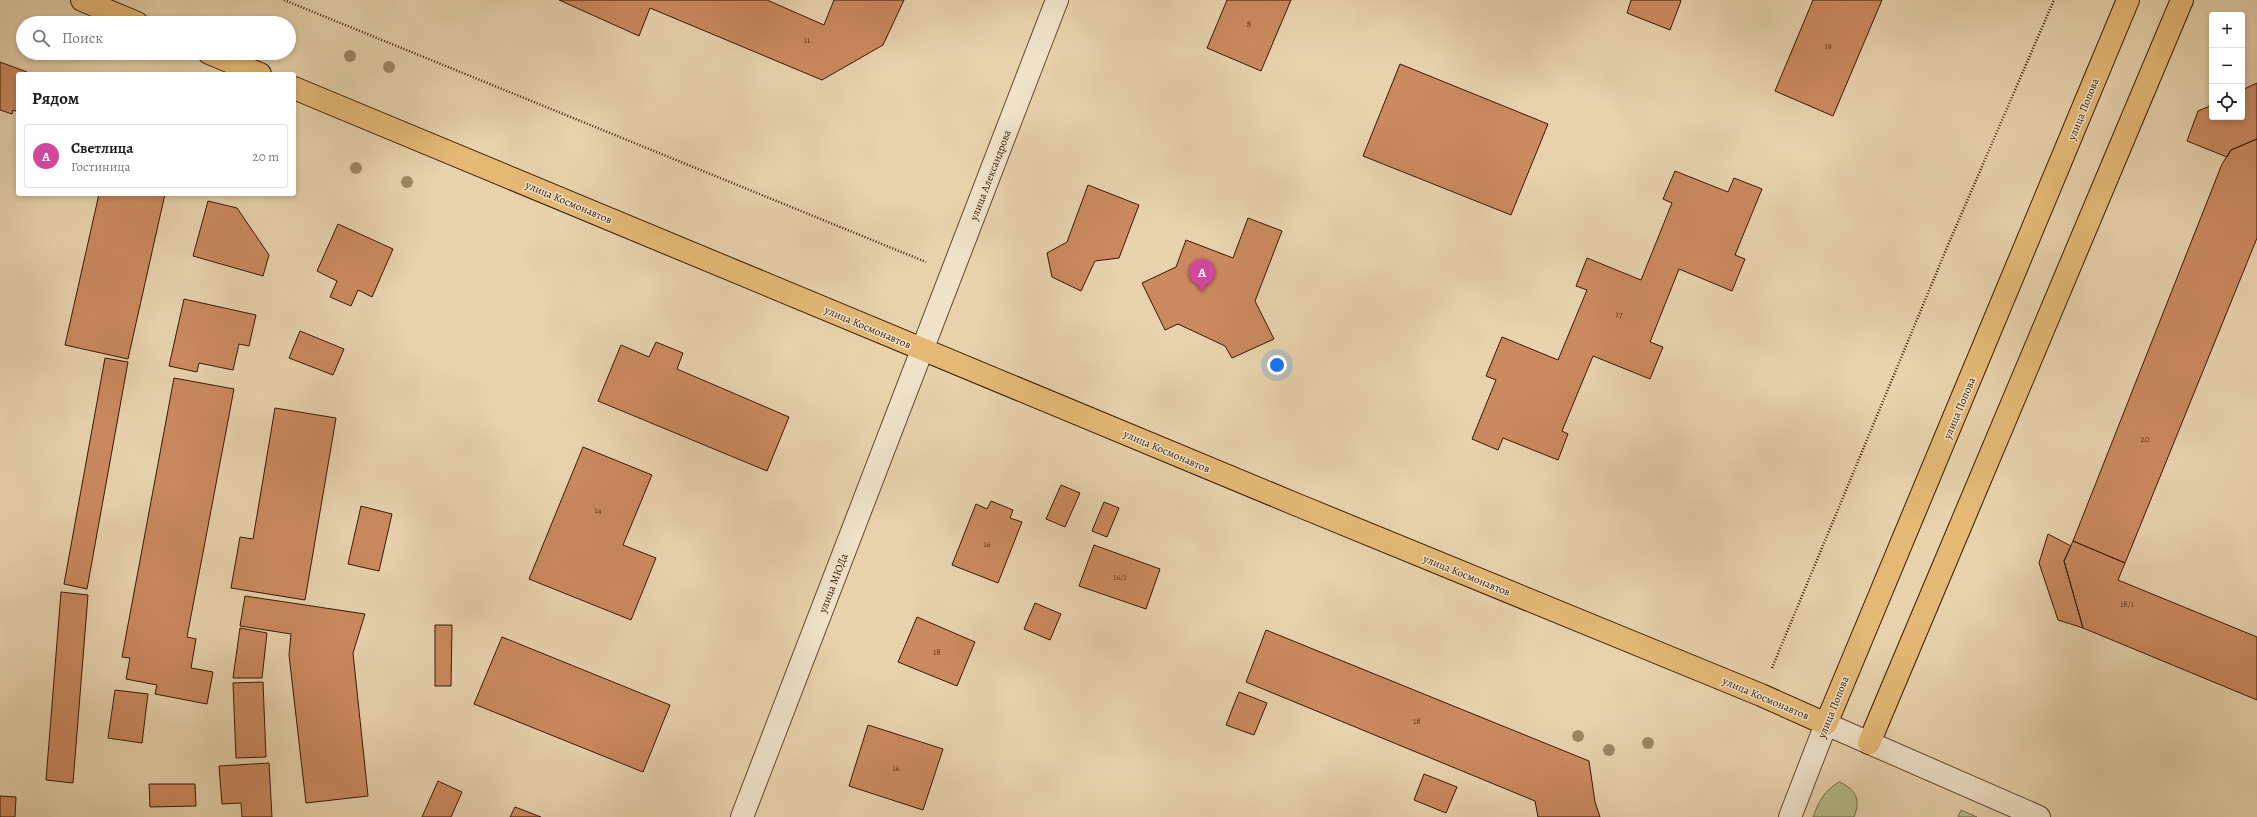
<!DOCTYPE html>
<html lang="ru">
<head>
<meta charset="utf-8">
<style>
  body { margin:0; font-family:Alegreya,serif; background:#f2f2f2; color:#202124 }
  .controls { position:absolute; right:12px; top:12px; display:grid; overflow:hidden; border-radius:4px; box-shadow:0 2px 6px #0003 }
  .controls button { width:36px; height:36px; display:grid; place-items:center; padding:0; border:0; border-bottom:1px solid #e0e0e0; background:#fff; color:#202124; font:20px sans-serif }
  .you { position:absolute; left:1277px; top:365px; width:14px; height:14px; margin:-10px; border:3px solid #fff; border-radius:50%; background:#1a73e8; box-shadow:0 0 0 6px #1a73e833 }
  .badge { display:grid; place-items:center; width:26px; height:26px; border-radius:50%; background:#d93025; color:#fff; font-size:13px; font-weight:700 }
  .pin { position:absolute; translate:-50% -33px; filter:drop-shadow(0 1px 2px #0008) }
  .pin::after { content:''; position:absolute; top:21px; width:14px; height:12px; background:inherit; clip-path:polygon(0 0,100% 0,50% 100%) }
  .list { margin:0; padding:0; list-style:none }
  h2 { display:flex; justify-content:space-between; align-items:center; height:52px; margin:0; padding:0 16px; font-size:17px }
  h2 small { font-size:13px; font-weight:400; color:#757577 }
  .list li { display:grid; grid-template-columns:26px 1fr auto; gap:12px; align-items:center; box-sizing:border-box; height:64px; margin:0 8px 8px; padding:0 8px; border:1px solid #e0e0e0; border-radius:4px }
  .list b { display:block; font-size:15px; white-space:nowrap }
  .list p { margin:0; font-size:13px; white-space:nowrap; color:#757577 }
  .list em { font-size:13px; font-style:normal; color:#757577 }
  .icon { flex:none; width:22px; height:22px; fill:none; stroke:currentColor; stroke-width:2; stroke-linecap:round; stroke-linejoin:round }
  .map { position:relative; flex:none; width:2257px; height:817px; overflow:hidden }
  .search { position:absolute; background:#fff; box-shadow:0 2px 6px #0003; left:16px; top:16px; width:280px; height:44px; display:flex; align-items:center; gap:10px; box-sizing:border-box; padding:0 14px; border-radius:22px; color:#757577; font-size:15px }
  .panel { position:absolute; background:#fff; box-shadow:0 2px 6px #0003; left:16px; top:72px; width:280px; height:124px; border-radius:4px }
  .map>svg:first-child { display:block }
  .green { fill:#b4bc8a; stroke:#766a47 }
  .building { fill:#cb895f; stroke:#381804 }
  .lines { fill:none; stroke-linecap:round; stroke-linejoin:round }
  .minor-casing { stroke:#64462e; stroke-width:24 }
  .major-casing { stroke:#381804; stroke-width:24 }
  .path { stroke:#381804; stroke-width:2.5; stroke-dasharray:1 2; stroke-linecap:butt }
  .minor { stroke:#efe2c9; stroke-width:22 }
  .major { stroke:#e4b976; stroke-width:22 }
  .tree { fill:#9b8766 }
  .labels { text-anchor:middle; stroke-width:3; stroke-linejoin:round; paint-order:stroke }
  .number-label { font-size:9px; fill:#5d341b }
  .street-label { font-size:11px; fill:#381804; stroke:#efe2c9 }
</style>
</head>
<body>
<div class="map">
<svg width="2257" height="817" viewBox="0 0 2257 817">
  <rect width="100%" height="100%" fill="#e7d2ac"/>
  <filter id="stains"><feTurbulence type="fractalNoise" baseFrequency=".005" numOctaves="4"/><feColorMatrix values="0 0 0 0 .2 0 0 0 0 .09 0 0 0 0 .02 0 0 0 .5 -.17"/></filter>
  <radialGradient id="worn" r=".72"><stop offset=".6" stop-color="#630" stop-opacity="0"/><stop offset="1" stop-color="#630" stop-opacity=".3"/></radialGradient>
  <path class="green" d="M1839,782c17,7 22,18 15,35h-41c6,-16 11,-26 26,-35z
    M1961,810l16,7h-19z"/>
  <path class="building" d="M559,0h208l57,25 10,-25h70l-21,45 -61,35 -172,-72 -11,28z
    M1227,0h64l-30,71 -54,-23z
    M1631,0h49l1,1 -11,29 -43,-17z
    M1813,0h69l-49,116 -58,-25z
    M0,62l27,10 -1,2h-8v38l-5,-2 -1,4 -12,-4z
    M1400,64l148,60 -37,91 -148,-59z
    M2257,83v56l-26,11 -4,7 -40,-16 11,-30 14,-6v12h30v-27z
    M2257,139v99l-132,325 -52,-22 149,-377 9,-14z
    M1675,171l53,21 6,-14 28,11 -27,66 10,4 -13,32 -53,-22 -29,73 13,5 -13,32 -57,-23 -31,75 6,3 -10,26 -55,-22 -5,12 -26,-11 24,-59 -10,-4 16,-39 56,23 29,-70 -11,-4 11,-28 54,22 31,-77 -9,-4z
    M1088,185l51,20 -20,53 -24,3 -14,30 -29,-14 -5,-24 20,-11z
    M99,194h66l-37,165 -63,-14z
    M208,201l29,7 32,47 -6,21 -70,-20z
    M1248,218l34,13 -27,70 19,38 -42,19 -7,-12 -47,-22 -13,6 -23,-47 34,-16 10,-27 47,18z
    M338,224l55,25 -21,48 -14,-7 -7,16 -21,-9 7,-16 -20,-10z
    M184,299l72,16 -7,31 -10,-2 -6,26 -34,-7 -2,9 -28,-6z
    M300,331l44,18 -11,26 -44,-17z
    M656,342l27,11 -6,16 112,48 -22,54 -169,-70 23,-56 28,12z
    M105,358l23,4 -41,227 -23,-5z
    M174,378l60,11 -47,248 9,2 -5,29 22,4 -6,32 -52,-10 2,-9 -31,-6 4,-21 -8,-1z
    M275,408l61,10 -31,182 -74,-12 9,-51 13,2z
    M583,447l69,28 -29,70 33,13 -25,62 -102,-41z
    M1061,485l19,8 -15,34 -19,-8z
    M991,501l22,9 -3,8 12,4 -24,61 -46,-18 24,-61 11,5z
    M1104,502l15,6 -12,29 -15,-6z
    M361,506l31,8 -13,57 -31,-7z
    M2048,534l23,12 -7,15 19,67 -25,-8 -19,-57z
    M2073,541l52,22 -7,17 139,57v63l-174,-72 -19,-67z
    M1094,545l66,24 -14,40 -67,-23z
    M61,592l27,3 -15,188 -27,-3z
    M245,596l120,18 -12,39 15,143 -62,7 -17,-148 2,-21 -51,-8z
    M1035,603l26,11 -11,26 -26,-11z
    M917,617l58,25 -18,44 -59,-24z
    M435,625h17l-1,61h-16z
    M240,628l27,5 -5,45h-29z
    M1266,630l323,131 6,41 5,15h-62l-3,-16 -289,-119z
    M502,637l168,68 -27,67 -169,-68z
    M263,682l3,75 -30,1 -3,-75z
    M115,690l33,4 -6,49 -34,-5z
    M1239,692l28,11 -13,32 -28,-10z
    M868,725l75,24 -20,61 -74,-24z
    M269,763l3,54h-30l-1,-14 -19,1 -3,-38z
    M1424,774l33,13 -11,26 -32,-13z
    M438,781l24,11 -11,25h-29z
    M149,784h46l1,22 -46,1z
    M0,796l16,1 -1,20h-15z
    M515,807l26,10h-31z"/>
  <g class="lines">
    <defs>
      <path id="minor" d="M742,817l315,-817
        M1790,817l36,-93 213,93"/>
      <path id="major" d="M82,0l55,23
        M209,53l51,21
        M294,88l1001,416 466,191 65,29 302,-724
        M1869,743l313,-743"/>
    </defs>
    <use href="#minor" class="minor-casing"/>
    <use href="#major" class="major-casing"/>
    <path class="path" d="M284,0l642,262
      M1772,668l176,-423 106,-245"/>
    <use href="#minor" class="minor"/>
    <use href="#major" class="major"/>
  </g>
  <g class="tree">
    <circle cx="350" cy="56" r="6"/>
    <circle cx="389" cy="67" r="6"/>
    <circle cx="356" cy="168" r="6"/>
    <circle cx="407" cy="182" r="6"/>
    <circle cx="1578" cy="736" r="6"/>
    <circle cx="1648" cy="743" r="6"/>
    <circle cx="1609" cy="750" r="6"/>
  </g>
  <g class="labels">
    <g class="number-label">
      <text x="1249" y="27">8</text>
      <text x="807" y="43">11</text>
      <text x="1828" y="49">19</text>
      <text x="1619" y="317">17</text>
      <text x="2145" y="442">20</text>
      <text x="598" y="513">14</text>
      <text x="987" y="547">16</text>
      <text x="1120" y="580">16/1</text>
      <text x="2127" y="607">18/1</text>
      <text x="937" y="655">18</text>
      <text x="1417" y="724">18</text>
      <text x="896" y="771">16</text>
    </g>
    <g class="street-label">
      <text transform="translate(2083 109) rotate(-68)" y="4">улица Попова</text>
      <text transform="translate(990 175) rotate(-69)" y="4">улица Александрова</text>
      <text transform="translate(569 202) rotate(23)" y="4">улица Космонавтов</text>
      <text transform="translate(868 327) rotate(23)" y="4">улица Космонавтов</text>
      <text transform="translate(1959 408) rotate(-67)" y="4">улица Попова</text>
      <text transform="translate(1167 451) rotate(23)" y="4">улица Космонавтов</text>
      <text transform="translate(1467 575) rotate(22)" y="4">улица Космонавтов</text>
      <text transform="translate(833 583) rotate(-69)" y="4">улица МЮДа</text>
      <text transform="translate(1766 698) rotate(23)" y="4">улица Космонавтов</text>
      <text transform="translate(1833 707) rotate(-68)" y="4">улица Попова</text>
    </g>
  </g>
  <rect width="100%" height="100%" filter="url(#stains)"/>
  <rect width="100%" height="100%" fill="url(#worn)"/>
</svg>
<div class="controls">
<button>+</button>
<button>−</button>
<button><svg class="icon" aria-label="locate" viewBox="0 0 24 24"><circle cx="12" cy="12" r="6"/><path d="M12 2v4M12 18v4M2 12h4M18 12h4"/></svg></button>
</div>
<div class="you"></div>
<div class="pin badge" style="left:1202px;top:292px;background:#d1479c">A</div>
<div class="search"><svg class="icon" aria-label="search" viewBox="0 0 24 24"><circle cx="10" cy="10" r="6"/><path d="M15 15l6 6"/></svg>Поиск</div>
<section class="panel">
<h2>Рядом<small></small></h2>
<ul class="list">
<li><span class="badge" style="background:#d1479c">A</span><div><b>Светлица</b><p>Гостиница</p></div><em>20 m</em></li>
</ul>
</section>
</div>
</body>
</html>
